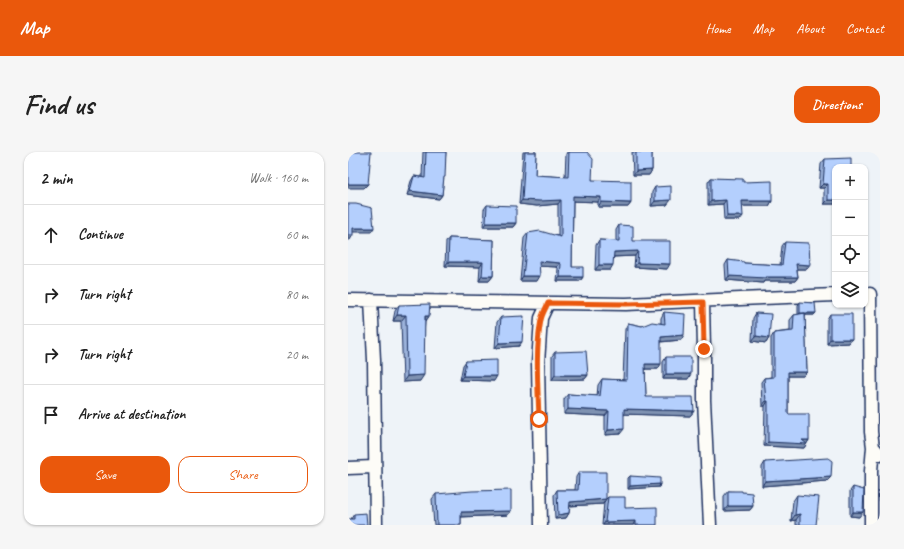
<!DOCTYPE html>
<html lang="en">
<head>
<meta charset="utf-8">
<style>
  body { margin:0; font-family:Caveat,sans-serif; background:#f6f6f6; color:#222 }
  .controls { position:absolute; right:12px; top:12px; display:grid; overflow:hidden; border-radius:8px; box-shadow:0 1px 3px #0004 }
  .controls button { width:36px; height:36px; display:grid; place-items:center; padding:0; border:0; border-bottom:1px solid #e0e0e0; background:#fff; color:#222; font:20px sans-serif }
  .stop { position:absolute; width:12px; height:12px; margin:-9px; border:3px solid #ea580c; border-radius:50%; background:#fff }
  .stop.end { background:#ea580c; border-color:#fff; box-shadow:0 1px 4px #0008 }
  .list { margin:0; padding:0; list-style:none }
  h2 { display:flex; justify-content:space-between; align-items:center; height:52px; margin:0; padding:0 16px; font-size:17px }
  h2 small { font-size:13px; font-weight:400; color:#767676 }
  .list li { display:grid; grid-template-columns:26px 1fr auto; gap:12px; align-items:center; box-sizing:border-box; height:60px; padding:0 16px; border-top:1px solid #e0e0e0 }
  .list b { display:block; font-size:15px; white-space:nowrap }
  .list em { font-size:13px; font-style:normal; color:#767676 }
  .actions { display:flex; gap:8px; padding:12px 16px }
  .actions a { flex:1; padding:9px 0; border:1px solid #ea580c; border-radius:12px; text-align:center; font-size:14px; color:#ea580c }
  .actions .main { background:#ea580c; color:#fff }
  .icon { flex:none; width:22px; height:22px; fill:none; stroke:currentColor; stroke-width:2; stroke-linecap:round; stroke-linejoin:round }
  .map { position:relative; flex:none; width:532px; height:373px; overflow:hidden; border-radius:12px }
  header { display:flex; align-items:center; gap:24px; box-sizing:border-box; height:56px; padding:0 20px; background:#ea580c; color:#fff }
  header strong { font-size:19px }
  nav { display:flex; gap:22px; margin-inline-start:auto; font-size:14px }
  .intro { display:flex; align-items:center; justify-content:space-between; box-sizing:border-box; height:96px; padding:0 24px }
  h1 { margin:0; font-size:28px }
  .button { padding:10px 18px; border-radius:12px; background:#ea580c; color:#fff; font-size:14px; font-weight:700 }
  main { display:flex; gap:24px; padding:0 24px }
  aside { flex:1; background:#fff; border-radius:12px; box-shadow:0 1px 3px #0004 }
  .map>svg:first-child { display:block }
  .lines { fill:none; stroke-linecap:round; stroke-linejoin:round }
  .minor-casing { stroke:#1b2f5e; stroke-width:15 }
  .minor { stroke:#fdfcf7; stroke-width:12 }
  .wall { fill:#9bb2da; stroke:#1b2f5e }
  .shaded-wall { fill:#7e91b1; stroke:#1b2f5e }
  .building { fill:#b4cffd; stroke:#1b2f5e }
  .route { stroke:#ea580c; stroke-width:5 }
</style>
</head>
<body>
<header>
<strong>Map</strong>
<nav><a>Home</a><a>Map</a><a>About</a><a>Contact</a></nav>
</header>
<div class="intro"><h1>Find us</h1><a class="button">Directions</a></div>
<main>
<aside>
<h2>2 min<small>Walk · 160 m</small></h2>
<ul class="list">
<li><svg class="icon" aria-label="ahead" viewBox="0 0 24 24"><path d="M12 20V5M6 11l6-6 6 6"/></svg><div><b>Continue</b></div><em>60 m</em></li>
<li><svg class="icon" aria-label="right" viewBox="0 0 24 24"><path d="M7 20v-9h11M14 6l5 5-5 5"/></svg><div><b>Turn right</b></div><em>80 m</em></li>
<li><svg class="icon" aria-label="right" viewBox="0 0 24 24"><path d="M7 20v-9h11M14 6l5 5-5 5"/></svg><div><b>Turn right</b></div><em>20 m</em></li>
<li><svg class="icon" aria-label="arrive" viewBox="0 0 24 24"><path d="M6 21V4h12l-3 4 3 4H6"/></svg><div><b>Arrive at destination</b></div></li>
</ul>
<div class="actions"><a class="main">Save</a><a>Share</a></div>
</aside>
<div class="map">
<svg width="532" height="373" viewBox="0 0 532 373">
  <rect width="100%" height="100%" fill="#eef3f8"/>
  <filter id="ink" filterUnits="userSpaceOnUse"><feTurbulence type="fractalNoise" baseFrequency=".025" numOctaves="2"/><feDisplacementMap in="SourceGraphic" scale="8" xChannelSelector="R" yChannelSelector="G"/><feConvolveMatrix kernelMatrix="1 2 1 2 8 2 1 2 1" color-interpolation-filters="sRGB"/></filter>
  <g filter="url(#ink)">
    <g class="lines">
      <defs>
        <path id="minor" d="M522,142l1,138 2,15 7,8
          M0,148l278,4 209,-9
          M23,148l3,60 2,165
          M355,150l1,47v51l6,125
          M0,316l26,-1
          M193,373l-3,-162 3,-45 7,-15
          M523,373v-54l2,-24"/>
      </defs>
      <use href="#minor" class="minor-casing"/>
      <use href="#minor" class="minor"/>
    </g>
    <path class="wall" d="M75,0h23l-4,43 -3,4 -32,-4 4,-14 3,-5 8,1z
      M175,0h13l-1,23 30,2 1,-23 1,-2h20l5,28 39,23 -3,4h-30v-5l-25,-1 -1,66 11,10 -3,4h-23l1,-13 -1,-1 -18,-1 -2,15h-17l4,-43 4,-5 30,3v-32l-21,2 -18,-2z
      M284,0h20v18l-3,5h-16z
      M477,7l10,8v37h-11v-16h-5l2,-24z
      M363,26l32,4 29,19 -3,5h-26l-3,14h-16l-1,-16 -15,1v-23z
      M307,35l12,18 -16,1 1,-14z
      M139,53l29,18 -3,4h-30l1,-18z
      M271,73l14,16 34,28 -33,-2 1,-11 -21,1 -4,13h-15l1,-25 3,-5 17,1v-11z
      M101,86l45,2 -1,36 -4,5h-10l1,-14 -35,-1 1,-24z
      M437,90l25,23 -3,4h-10l1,8 -3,4h-31l-1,2 -37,-3 -1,-15 3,-5 16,3 36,2 2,-19z
      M452,150l14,13h-9l2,57 -4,4h-15v38l21,26 -5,8 -40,-2 1,-40h-3l-1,-24 3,-4 7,-1v-39l3,-5 16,-2v-11l4,-5h4v-10z
      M51,153l26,17 -5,59 -17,1 -2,-61h-8l2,-10z
      M316,160l17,28 -20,2 -3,27h-13l1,28 48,14 -4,5 -66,-2 -4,20 -15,1v-19l-41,-2v-15l4,-5 29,2 1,-11 4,-6 21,1 2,-51 3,-6 14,3 19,-3v-5z
      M408,161l13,25 -3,5 -14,-2 1,-23z
      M482,162l22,25 -3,4 -22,1v-25z
      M153,165l18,29 -24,2 2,-26z
      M207,200l33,23 -3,4 -33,1v-24z
      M318,205l22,22h-25v-17z
      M118,209l28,20 -34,-1 3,-15z
      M417,310l62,19 -65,5v-19z
      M231,320l27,27 2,-2 17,11 32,17h-55l2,-23 -1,2 -33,2 -1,7 -3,5 -11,1 -1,-24 3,-5h18l1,-13z
      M282,324l30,8 -1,3 -31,2v-11z
      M505,335l6,30 -9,-1v-25z
      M380,339l14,1 11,14 -3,4 -26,1v-15z
      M88,342l72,21 -47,2v8h-27l-2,-26z
      M449,343l19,30h-20v-5l-5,1 2,-20z
      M6,362l13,11 -16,-6z"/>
    <path class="shaded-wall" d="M304,18l-3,5h-16l3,-4z
      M0,32h20l-4,4h-16z
      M475,32h5l-4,4h-5z
      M62,39l32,4 -3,4 -32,-4z
      M225,44l28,1 -3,5 -28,-1z
      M174,48h39l-3,4 -21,2 -18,-2z
      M323,48l-4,5 -16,1 4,-5z
      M378,48l-3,4 -15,1 3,-4z
      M480,48h7v4h-11z
      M394,49h30l-3,5h-30z
      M253,50l30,1 -3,4h-30z
      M379,64h16l-3,4h-16z
      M138,71h30l-3,4h-30z
      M5,76h21l-3,4h-21z
      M0,83h5l-3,5h-2z
      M290,99l-3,5 -25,1 4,-5z
      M191,109l21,2 -3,4 -21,-1z
      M100,110h35l-3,5 -35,-1z
      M289,111l33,1 -3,5 -33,-2z
      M448,112l14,1 -3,4h-14z
      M251,113h14l-3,5h-15z
      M134,124h11l-4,5h-10z
      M175,124h17l-3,5h-17z
      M381,124l37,1h32l-3,4h-31l-1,2 -37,-3z
      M212,125h23l-3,4h-23z
      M452,161h16l-2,2h-16z
      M49,163h9l-5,6h-8z
      M77,164h4l-4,6z
      M336,183l-3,5 -23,2 3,-5z
      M408,184l13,2 -3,5 -14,-2z
      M482,187h22l-3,4 -22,1z
      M174,190l-3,4 -24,2 4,-5z
      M297,212h16l-3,5h-16z
      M440,220h19l-4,4h-18z
      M318,222h25l-3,5h-25z
      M76,223l-4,6 -17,1 4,-6z
      M207,223h33l-3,4 -33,1z
      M115,224h34l-3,5 -34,-1z
      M418,249h2l-3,5h-3z
      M220,257l41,2 -4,5 -41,-2z
      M276,257l70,2 -4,5 -70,-2z
      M276,277l-4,5 -15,1 3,-5z
      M454,288h7l-5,8 -40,-2 4,-4z
      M483,325l-4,4 -65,5 3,-5z
      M312,332l-1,3 -31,2 2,-3z
      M258,347l-3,5 -36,2 3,-4z
      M380,354h25l-3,4 -26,1z
      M163,359l-3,4 -50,2 3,-5z
      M505,360h10l-4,5 -9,-1z
      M221,361l-3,5 -11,1 3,-4z
      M452,362l-4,6 -5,1 4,-6z
      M288,369l-2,4h-31l2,-3z"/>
    <path class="building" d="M0,0h23l-3,32h-20z
      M78,0h20l-1,25h-1l-2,18 -32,-4 4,-15 11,2z
      M177,0h11l-1,23 33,2 1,-25h18l6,7 -1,21 39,1v22l-30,-1v-5l-28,-1 -1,71h11v10h-23l1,-13 -1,-1 -21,-2 1,15h-17l5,-43 12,-2 21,6v-37l-21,1 -18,-1z
      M288,0h16v18l-16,1z
      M503,6v9h-16v33h-7v-16h-5l2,-25z
      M363,26l32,1v3l29,-1v20h-30l1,15h-16l-1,-16 -15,1z
      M323,34v14l-16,1v-14z
      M0,52h8l16,4 2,20h-21v7h-5z
      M139,53l29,1v17h-30z
      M271,73l14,1v15h37v23l-33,-1 1,-12 -24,1 -1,13h-14v-25l20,1z
      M101,86l45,2 -1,36h-11l1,-14h-35z
      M437,90l24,1 1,22 -14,-1 2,13h-32v1l-37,-2 -1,-16 16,2v1l38,2z
      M452,150l15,1 1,10h-16z
      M82,152l-1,12h-4l-1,59 -17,1 -1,-61h-9l2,-10z
      M316,160l21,2 -1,21 -23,2v27h-16l1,33h47l1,14 -70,-2v20l-16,1 1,-19 -41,-2v-15l32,2 2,-17 25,1 1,-57 14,3 10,-4 13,2z
      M408,161l15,1 -2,24 -13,-2z
      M457,161l2,59h-19v42h21v26h-7l5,4 -39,-2v-41h-2l-2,-23 10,-1v-44l19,-2 1,-16z
      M482,162h22v25h-22z
      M176,164l-2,26 -23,1 2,-26z
      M238,199l2,24h-33v-23z
      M318,205h25v17h-25z
      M149,208v16h-34l3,-15z
      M480,306l4,3 -1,16 -66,4v-19z
      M231,320h27v27l-36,3 -1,11 -11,2 -1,-25h21z
      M282,324l30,2v6l-30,2z
      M505,335l11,3 -1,22h-10z
      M163,338v21l-50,1v13h-24l-1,-31 36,-3z
      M380,339h14v1l10,1 1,13h-25z
      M449,343l22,2 -3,28h-16v-11l-5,1z
      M260,345h17v11l32,-1v18h-21v-4l-31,1z
      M18,361l1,12h-19v-6h6v-5z"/>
  </g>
  <g class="lines" filter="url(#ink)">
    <path class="route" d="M191,267c-1,-33 -4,-67 2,-99 1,-6 5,-12 7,-17l78,1 77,-2 1,47"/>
  </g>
</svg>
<div class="controls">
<button>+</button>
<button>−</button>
<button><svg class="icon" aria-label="locate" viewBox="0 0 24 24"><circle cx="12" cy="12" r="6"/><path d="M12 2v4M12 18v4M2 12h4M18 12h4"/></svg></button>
<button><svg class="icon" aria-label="layers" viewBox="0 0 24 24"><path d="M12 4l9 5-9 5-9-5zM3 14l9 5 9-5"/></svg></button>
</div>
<div class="stop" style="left:191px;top:267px"></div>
<div class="stop end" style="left:356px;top:197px"></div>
</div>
</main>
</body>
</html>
